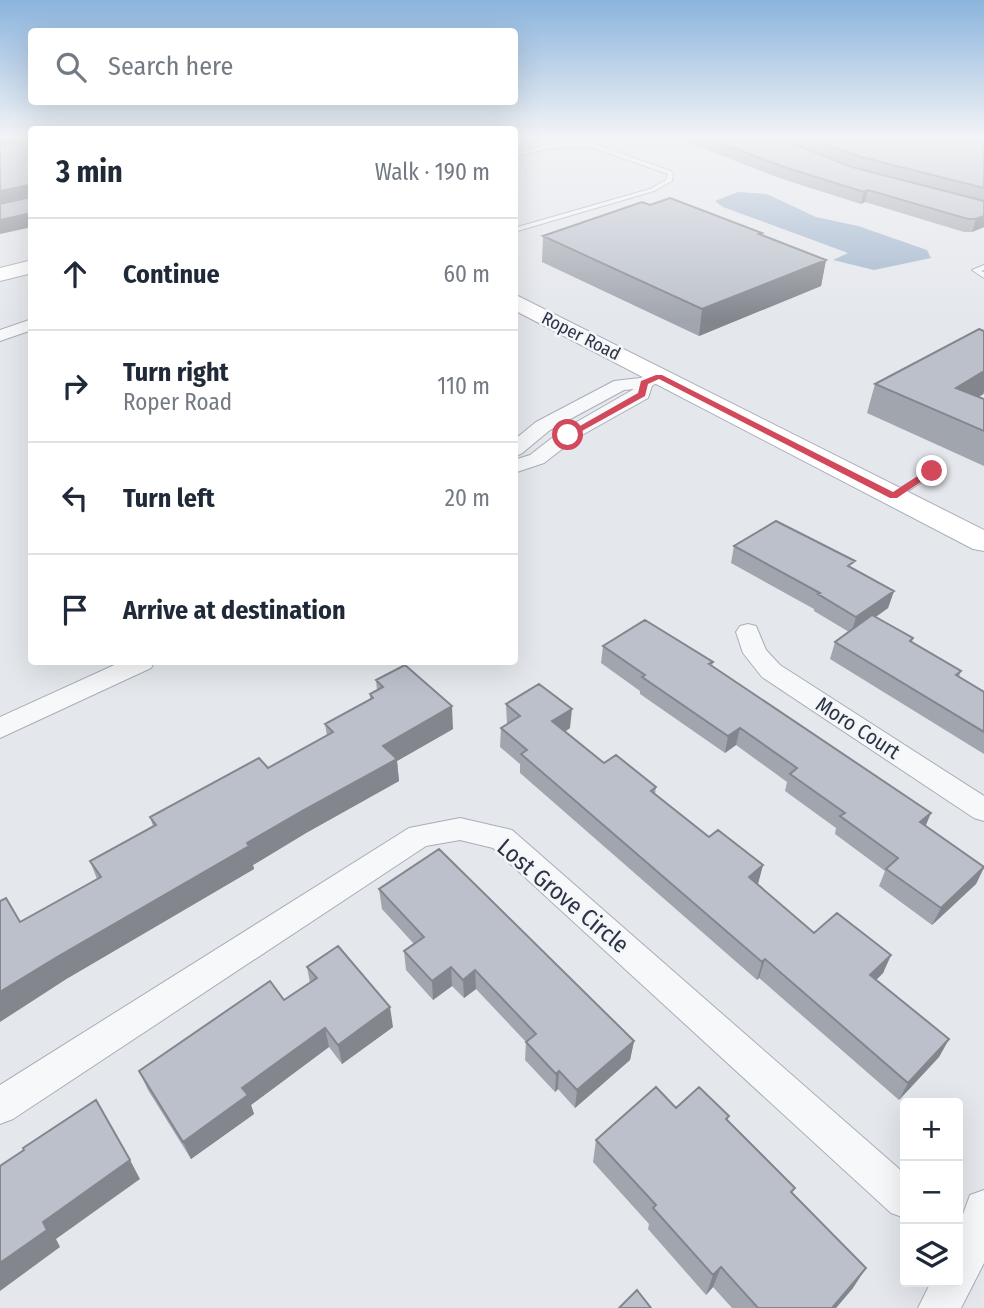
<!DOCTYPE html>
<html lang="en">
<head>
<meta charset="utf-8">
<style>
  body { margin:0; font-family:"Fira Sans Condensed",sans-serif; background:#f6f6f7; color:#1f2937 }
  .controls { position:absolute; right:21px; bottom:21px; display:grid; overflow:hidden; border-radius:7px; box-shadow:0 7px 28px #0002 }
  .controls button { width:63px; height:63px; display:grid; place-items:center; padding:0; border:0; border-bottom:2px solid #e0e1e3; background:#fff; color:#1f2937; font:35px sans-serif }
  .stop { position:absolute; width:21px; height:21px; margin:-16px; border:5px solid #d1495b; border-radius:50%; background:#fff }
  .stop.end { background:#d1495b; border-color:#fff; box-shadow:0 2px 7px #0008 }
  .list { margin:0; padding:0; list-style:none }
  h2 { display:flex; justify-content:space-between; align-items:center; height:91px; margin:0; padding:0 28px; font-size:30px }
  h2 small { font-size:23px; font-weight:400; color:#747a83 }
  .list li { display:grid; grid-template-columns:46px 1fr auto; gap:21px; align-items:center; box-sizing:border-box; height:112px; padding:0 28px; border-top:2px solid #e0e1e3 }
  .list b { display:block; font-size:26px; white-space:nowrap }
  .list p { margin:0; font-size:23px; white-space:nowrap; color:#747a83 }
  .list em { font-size:23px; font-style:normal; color:#747a83 }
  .icon { flex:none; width:38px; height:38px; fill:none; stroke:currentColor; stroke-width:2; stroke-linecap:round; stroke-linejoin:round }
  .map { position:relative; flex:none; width:984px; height:1308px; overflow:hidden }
  .search { position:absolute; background:#fff; box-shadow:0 7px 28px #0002; left:28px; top:28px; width:490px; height:77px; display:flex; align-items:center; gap:18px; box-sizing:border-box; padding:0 24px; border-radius:7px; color:#747a83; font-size:26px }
  .panel { position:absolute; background:#fff; box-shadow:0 7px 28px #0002; left:28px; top:126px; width:490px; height:539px; border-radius:7px }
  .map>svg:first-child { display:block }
  .water { fill:#9fb4cc }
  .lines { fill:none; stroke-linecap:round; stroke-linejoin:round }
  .lane-casing { stroke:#a9aeb7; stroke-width:2 }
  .street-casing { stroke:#a9aeb7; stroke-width:2 }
  .secondary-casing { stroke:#a9aeb7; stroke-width:2 }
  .lane { fill:#f7f8fa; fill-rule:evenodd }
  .street { fill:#f7f8fa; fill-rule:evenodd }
  .secondary { fill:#fff; fill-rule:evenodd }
  .wall { fill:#a1a5ae; fill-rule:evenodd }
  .shaded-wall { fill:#83868d }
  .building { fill:#bbc0ca; stroke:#83868d; stroke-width:2 }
  .route { fill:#d1495b }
  .labels { text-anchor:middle; stroke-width:5; stroke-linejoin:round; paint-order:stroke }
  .far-street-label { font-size:18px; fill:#2b3445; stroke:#f4f6f9 }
  .street-label { font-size:21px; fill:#2b3445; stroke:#f4f6f9 }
  .near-street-label { font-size:24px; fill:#2b3445; stroke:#f4f6f9 }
</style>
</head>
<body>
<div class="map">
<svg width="984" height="1308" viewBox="0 0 984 1308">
  <rect width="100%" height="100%" fill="#e4e7ec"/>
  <path class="water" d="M738,192l29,2 49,23 42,9 69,24 4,8 -57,12 -41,-10 15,-7 -125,-46 -8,-6z"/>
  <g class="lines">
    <defs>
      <path id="lane" d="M592,143l81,29 -1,9 -18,10 -140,41v-4l136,-39 16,-9 2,-6 -77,-27 -41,1 -36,9v-4l36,-9z
        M984,265v5l-3,1 3,1v6l-12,-8z
        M932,468l5,3 -1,2 -39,25h-8l-1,-2z"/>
      <path id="street" d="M32,319v11l-32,11v-11z
        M659,371l9,5 -16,10 -4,12 -73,41 -31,24 -30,10v-13l16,-5 31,-24 73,-42 -10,1 -74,40 -29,24 -7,2v-16l22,-18 78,-41 26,-3z
        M748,624l8,2 10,24 14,15 204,131v25l-10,-3 -212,-141 -19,-24 -7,-21 4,-6z
        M121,662h33l-3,6 -151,70v-21z
        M460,818l52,12 393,344v44l-14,-5 -398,-365 -33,-8 -34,6 -413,273 -13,5v-39l409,-257z
        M984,1190v73l-23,45h-43l13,-26h27v-54l12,-33z"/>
      <path id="secondary" d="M514,137h11l-11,6z
        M32,260v13l-32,8v-13z
        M514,294l470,236v21l-11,-2 -459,-239z"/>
    </defs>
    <use href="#lane" class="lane-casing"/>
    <use href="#street" class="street-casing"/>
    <use href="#secondary" class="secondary-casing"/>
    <use href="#lane" class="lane"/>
    <use href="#street" class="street"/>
    <use href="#secondary" class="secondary"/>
  </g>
  <path class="wall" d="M687,137h297v90l-12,5h-8l-99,-30 -4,2 -82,-26 -92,-36zM812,151l47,17 100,27 -107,-28z
    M650,205l112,28v2l64,25 -5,26 -122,50 -157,-74 1,-26z
    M984,331v63l-5,3 5,2v67l-117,-53 8,-29z
    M734,546l119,22 41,23 -6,17 -12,9 37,21 -1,4 49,29 -2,6 25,15v62l-154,-95 5,-17 14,-10 -35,-21v-2l-83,-46z
    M603,646l110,16 -1,4 213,160 59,42 -8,16 -44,41 -53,-39 6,-15 -50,-37 1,-6 -51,-37 2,-9 -51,-37 -11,8 -85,-59v-3l-39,-28z
    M376,680l77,49 -56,32 2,20 -93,52 -53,32 1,4 -186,109 -48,-56 77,-43 -7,-18 63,-35 -3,-9 118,-49 59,-32 -2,-12 45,-25v-5l7,-4z
    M506,704l64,24 -5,4 39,31 52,24 -1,7 54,43 54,28 -6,20 57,48 77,22 -8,18 -7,7 73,59 -10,18 -40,43 -140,-122 -2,2 -237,-207v-9l-20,-17 1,-19 6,-4z
    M379,889l255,152 -4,19 -55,48 -17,-19 -3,3 -30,-32 1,-18 -50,-53 -12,9 -12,-12 -19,14 -27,-30 -2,-19 10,-7 -32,-35z
    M307,967l86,60 -51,37 -13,-17 -78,58 3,9 -63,45 -43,-69 -9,-19 145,-71 26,-17z
    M676,1108l53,8 -2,4 65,74 61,94 -17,20h-104l-19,-21 -7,8 -58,-66 1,-5 -56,-62 3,-22z"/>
  <path class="shaded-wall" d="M0,137h31l1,3 -32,5z
    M28,185l3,12 -31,7v-13z
    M868,190l-3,12 -4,2 3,-12z
    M32,213v14l-32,7v-14z
    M984,216v11l-12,5 4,-13z
    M826,260l-5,26 -122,50 3,-27z
    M984,371v20l-1,3 -33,22 6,-28z
    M894,591l-6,17 -37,26 5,-17z
    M452,706l1,23 -56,32 2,20 -93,52 -53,32 1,4 -186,109 -68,44v-30l57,-35 190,-114 136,-97z
    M572,709l-2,19 -19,12 1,-19z
    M740,728l-4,17 -11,8 3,-17z
    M931,813l-7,17 -4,-8z
    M763,865l-5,19 -14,12 5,-19z
    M984,867l-8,17 -44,41 9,-17z
    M891,955l-8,18 -21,21 8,-19z
    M765,959l-6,19 -2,2 5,-18z
    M451,967l1,19 -19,14 -1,-19z
    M475,970l1,19 -12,9 -1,-18z
    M390,1007l3,20 -51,37 -4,-19z
    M325,1028l4,19 -78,58 3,9 -63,45 -8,-17 59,-54z
    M949,1039l-10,18 -40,43 9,-17z
    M634,1041l-4,19 -55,48 2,-18z
    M559,1071l-1,18 -3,3 1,-18z
    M130,1160l10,19 -84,60 4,8 -60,44v-28l43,-41z
    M721,1267l-8,20 -7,8 7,-20z
    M866,1268l-13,20 -17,20h-4z"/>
  <path class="building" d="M31,137l1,76 -32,7v-16l31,-7v-9l-3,-3 -28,6v-45l31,-6z
    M705,137h71l76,30 132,34v15l-8,3h-8l-100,-29 -4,2 -83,-26z
    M806,137h168l10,3v48l-123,-31z
    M670,198l92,35 -3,1 67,26 -124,49 -159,-73 99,-34 8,3z
    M979,329l5,2v40l-28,17 28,11v32l-109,-47z
    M776,521l79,40 -7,5 46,25 -38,26 -38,-23 2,-1 -86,-47z
    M872,615l41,23 -3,3 51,30 -5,4 28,17v40l-149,-90z
    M645,620l68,42 -4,2 222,149 -11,9 64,45 -43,41 -55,-39 12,-11 -58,-42 5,-3 -55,-39 7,-6 -57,-40 -12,8 -86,-59 3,-2 -42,-29z
    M405,665l47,41 -69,40 14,13 -95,52 -55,32 2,3 -192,111 -57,35v-91l6,-3 14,24 81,-45 -11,-16 66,-36 -6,-8 109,-59 9,10 65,-36 -8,-8 48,-26 -3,-4 13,-7 -7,-7z
    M539,684l33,25 -20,12 52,42 12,-8 40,32 -5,4 58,46 9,-7 45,35 -14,12 65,56 23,-20 54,42 -21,20 79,64 -41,44 -143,-124 -3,3 -241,-208 6,-4 -26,-22 19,-12 -14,-12z
    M439,849l195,192 -57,49 -18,-19 -3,3 -30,-32 10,-8 -61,-64 -12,10 -12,-13 -19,14 -28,-30 20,-14 -45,-48z
    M338,946l52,61 -52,38 -13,-17 -83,60 6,7 -65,47 -44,-71 131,-90 14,19 33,-22 -10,-11z
    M656,1087l20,21 23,-21 30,29 -3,3 69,69 -4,4 75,76 -34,40h-74l-37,-41 -8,8 -60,-67 3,-3 -60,-65z
    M96,1100l34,60 -87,62 4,8 -47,33v-97l24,-16 -1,-2z
    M637,1290l14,18h-32z"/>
  <linearGradient id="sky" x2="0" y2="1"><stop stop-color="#8bb4dd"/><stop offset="0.43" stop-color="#f3f4f6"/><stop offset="1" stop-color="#f3f4f6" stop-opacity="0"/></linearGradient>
  <rect width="984" height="320" fill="url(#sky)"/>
  <path class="route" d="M656,375h6l231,117 36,-23 8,2 -40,27h-7l-231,-119 -11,5 -3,12 -74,41 -7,-2 74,-42 3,-12z"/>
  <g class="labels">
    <g class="far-street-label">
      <text transform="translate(581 336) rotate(27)" y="6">Roper Road</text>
    </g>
    <g class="street-label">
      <text transform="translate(858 728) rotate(33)" y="7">Moro Court</text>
    </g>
    <g class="near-street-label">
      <text transform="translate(563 896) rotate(40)" y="8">Lost Grove Circle</text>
    </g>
  </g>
</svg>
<div class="controls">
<button>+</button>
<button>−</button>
<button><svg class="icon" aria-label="layers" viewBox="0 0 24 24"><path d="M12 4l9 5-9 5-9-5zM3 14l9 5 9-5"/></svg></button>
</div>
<div class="stop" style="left:568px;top:435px"></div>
<div class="stop end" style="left:932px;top:471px"></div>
<div class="search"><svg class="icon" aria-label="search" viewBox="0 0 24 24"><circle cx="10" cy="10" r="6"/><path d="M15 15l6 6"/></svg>Search here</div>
<section class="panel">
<h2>3 min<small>Walk · 190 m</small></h2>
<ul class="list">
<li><svg class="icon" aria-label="ahead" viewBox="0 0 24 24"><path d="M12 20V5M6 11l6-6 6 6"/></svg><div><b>Continue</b></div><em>60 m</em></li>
<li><svg class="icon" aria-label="right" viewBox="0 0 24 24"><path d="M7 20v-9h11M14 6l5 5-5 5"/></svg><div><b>Turn right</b><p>Roper Road</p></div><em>110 m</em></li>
<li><svg class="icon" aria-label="left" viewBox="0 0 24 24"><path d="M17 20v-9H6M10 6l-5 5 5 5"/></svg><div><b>Turn left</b></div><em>20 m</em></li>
<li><svg class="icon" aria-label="arrive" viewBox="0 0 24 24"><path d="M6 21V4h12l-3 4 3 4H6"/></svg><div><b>Arrive at destination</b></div></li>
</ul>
</section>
</div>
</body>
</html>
